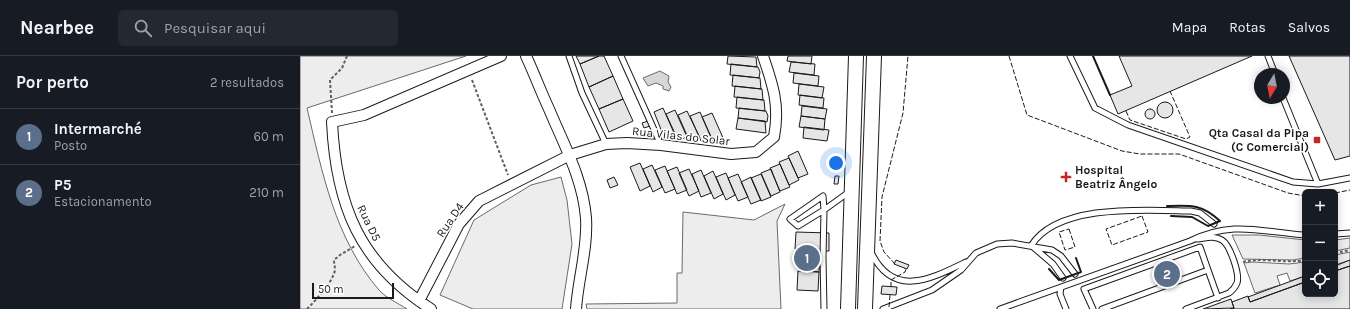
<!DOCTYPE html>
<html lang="pt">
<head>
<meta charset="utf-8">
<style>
  body { margin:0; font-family:Karla,sans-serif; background:#242831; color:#f1f3f6 }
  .controls { position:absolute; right:12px; bottom:12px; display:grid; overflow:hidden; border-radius:6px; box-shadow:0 2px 10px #0003 }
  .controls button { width:36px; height:36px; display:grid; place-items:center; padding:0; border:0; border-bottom:1px solid #363941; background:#171b24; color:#f1f3f6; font:20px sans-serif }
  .compass { position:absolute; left:954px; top:12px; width:36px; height:36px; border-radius:50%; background:#171b24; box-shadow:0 2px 10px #0003; rotate:190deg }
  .scale { position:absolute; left:12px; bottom:10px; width:82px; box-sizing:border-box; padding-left:4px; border:2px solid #1a1a1a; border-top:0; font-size:11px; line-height:14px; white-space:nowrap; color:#1a1a1a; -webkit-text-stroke:3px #fff; paint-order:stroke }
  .you { position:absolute; left:536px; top:107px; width:14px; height:14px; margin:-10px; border:3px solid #fff; border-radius:50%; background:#1a73e8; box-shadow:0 0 0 6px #1a73e833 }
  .badge { display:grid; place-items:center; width:26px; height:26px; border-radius:50%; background:#c62828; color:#fff; font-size:13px; font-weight:700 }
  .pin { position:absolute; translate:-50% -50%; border:2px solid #fff; box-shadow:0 1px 4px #0006 }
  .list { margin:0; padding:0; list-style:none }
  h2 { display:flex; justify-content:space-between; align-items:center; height:52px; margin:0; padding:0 16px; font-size:17px }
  h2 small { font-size:13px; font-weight:400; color:#9ea1a6 }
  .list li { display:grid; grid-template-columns:26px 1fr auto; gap:12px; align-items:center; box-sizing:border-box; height:56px; padding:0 16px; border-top:1px solid #363941 }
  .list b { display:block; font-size:15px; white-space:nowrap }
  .list p { margin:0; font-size:13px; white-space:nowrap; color:#9ea1a6 }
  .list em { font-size:13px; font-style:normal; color:#9ea1a6 }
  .icon { flex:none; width:22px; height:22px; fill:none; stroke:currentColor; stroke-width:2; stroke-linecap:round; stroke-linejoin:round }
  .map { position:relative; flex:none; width:1050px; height:253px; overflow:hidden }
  header { display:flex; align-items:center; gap:24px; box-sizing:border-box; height:56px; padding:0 20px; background:#171b24; border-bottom:1px solid #363941 }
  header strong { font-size:19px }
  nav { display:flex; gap:22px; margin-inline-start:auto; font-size:14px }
  .search { width:280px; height:36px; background:#242831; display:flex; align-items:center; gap:10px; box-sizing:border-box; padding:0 14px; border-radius:6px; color:#9ea1a6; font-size:15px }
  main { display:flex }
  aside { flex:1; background:#171b24 }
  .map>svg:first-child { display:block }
  .green { fill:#ededed; stroke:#6a6a6a }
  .water { fill:#d7d7d7; stroke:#6a6a6a }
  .building { fill:#e6e6e6; stroke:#1a1a1a }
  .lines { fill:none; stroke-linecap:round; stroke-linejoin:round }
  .service-casing { stroke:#1a1a1a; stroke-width:7 }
  .minor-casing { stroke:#1a1a1a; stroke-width:12 }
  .secondary-casing { stroke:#1a1a1a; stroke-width:16 }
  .path { stroke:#5f5f5f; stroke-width:2; stroke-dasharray:3 2; stroke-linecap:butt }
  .service { stroke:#fff; stroke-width:5 }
  .minor { stroke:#fff; stroke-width:10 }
  .secondary { stroke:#fff; stroke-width:14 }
  .fence { stroke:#1a1a1a; stroke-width:1; stroke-dasharray:5 2; stroke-linecap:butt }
  .wall { stroke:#1a1a1a; stroke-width:2 }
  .poi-dot { fill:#c62828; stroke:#fff; stroke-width:1.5 }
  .labels { text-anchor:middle; stroke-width:3; stroke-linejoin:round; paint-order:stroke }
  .poi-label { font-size:12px; font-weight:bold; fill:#1a1a1a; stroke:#fff; text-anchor:end }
  .street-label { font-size:12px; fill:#1a1a1a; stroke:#fff }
</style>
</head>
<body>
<header>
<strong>Nearbee</strong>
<div class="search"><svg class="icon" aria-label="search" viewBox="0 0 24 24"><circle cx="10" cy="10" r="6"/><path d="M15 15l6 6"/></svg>Pesquisar aqui</div>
<nav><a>Mapa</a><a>Rotas</a><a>Salvos</a></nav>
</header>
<main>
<aside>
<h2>Por perto<small>2 resultados</small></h2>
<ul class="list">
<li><span class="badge" style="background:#5c6f8a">1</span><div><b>Intermarché</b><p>Posto</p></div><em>60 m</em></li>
<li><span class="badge" style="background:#5c6f8a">2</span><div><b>P5</b><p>Estacionamento</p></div><em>210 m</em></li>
</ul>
</aside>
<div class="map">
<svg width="1050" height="253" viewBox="0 0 1050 253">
  <rect width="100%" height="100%" fill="#fff"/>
  <path class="green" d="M0,0h166l-159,52c15,64 28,131 72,182 7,8 19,13 28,19h-107z
    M261,121l6,23 5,44 -10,65h-89l-33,-14 34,-75 57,-35z
    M485,148l-8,17 4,88h-194l-1,-5 91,-1v-30h5l1,-61 71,8z
    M959,179l46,5v18l-12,2 -50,-1 -11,-24z
    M1050,182v10l-15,3v-11z
    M1050,196v8l-15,5v-10z
    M953,206l36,2 16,-2v14l-15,5 -3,-8 -10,3 3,9 -25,8 -11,-30z"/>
  <path class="water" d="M360,15l9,5 -1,6 3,5 -2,4 -6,-2v-3l-7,-3 -8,3 -5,-8z"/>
  <path class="building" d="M276,0h23l-19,8z
    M299,0h5l9,20 -24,11 -9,-23z
    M428,0l28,1 1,10 -30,-3z
    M488,0h24l-1,8 -24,-3z
    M819,0h133l-134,58 -8,-19 22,-9z
    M989,0h61v100l-15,4z
    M491,6l24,2 -1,11 -25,-3z
    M431,8l27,3 2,5 -1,6 -29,-3z
    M494,17l25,3 -1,10 -25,-3z
    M433,19l27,3 1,11 -29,-3z
    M313,20l10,23 -24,10 -10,-22z
    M499,28l25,3 -2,11 -24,-3z
    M435,30l27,3 1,11 -29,-3z
    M500,39l24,3 -1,10 -24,-3z
    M437,41l27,3 1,11 -29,-3z
    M323,43l10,22 -24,11 -10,-23z
    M857 54a8 8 0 1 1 16 0a8 8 0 1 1-16 0Z
    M502,50l25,3 -2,10 -24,-3z
    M363,52l12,27 -5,3 -6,-1 -10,-25z
    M439,52l27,3 2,5 -1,6 -29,-4z
    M845 58a5 5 0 1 1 10 0a5 5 0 1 1-10 0Z
    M375,54l12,27 -5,2 -5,-1 -11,-24z
    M387,55l13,27 -5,2h-6l-11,-25z
    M400,56l12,27 -6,3 -5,-1 -11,-25z
    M412,57l12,27 -6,3 -5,-1 -11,-25z
    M501,60l24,3 -1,11 -25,-3z
    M438,62l27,3 1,12 -30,-4z
    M348,65l2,5 -6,2 -2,-5z
    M504,71l25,3 -2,11 -24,-3z
    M498,95l10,23 -10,4 -10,-22z
    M489,102l10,22 -10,5 -10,-23z
    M340,107l10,23 -10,5 -10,-24z
    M480,108l10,23 -10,4 -10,-23z
    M352,109l10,22 -9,5 -10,-23z
    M365,110l10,23 -10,4 -10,-23z
    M377,111l10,23 -10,4 -10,-23z
    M389,113l10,22 -10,5 -10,-23z
    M471,113l9,23 -9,4 -10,-23z
    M401,114l10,23 -10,4 -9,-23z
    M413,115l10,23 -9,5 -10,-23z
    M426,117l9,22 -9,5 -10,-23z
    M438,118l10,23 -10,4 -10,-23z
    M461,118l10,23 -10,4 -10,-23z
    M535,120h4l-1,8h-4z
    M314,121l4,8 -8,3 -3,-8z
    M451,121l10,23 -10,4 -10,-22z
    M496,176l33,1v18h-9l-1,21 -12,-1 1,-21 -13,-1z
    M596,204l13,5 -2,4 -13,-5z
    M1050,204v6l-15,5v-5z
    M1050,210v43h-120l4,-1 -2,-6 16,-6 2,6 55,-20v12h30v-23z
    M498,215l21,1 -1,19 -21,-1z
    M1005,220v6l-55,20 -2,-5z
    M582,230l15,1 -1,8 -15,-1z
    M931,243l3,9 -31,1z"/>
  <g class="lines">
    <defs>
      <path id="service" d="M269,0l13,37 24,51
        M321,0l40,89
        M770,0l25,52 33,17 165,57 25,2 32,-6
        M968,0l7,18
        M983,42l35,86
        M523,140l1,14 -26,16 -8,-7z
        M1035,178l15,-1
        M731,190c26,-43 115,-36 160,-35l9,2 14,11
        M732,190l21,18 10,14
        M571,196c22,47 60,27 95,10
        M908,214l10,28
        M761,231l-1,7 6,15
        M524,253l-1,-52 1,-47 25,-18
        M583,253l49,-19 29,-20 15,-17 21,-9 15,-1 40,7 9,6 14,18
        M700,253l190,-68c43,-21 71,-9 115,-6
        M793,253l-9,-20 116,-42 8,23 -106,39
        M886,253l43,-16c4,-3 6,-5 8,-10 3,-9 -7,-38 -15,-43 -8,-5 -16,-2 -25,-1"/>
      <path id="minor" d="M226,0c8,17 15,36 23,53 15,36 34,70 37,109 2,30 -8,61 -10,91
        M119,245l40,-77 20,-23 91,-46 36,-11 21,-1 34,2 70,9 25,-2 18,-15c6,-31 -1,-52 -11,-81
        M131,253c-72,-46 -95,-104 -99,-187l32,-7 137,-59"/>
      <path id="secondary" d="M548,253l8,-253
        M565,253l9,-253"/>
    </defs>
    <use href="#service" class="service-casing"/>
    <use href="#minor" class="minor-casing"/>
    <use href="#secondary" class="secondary-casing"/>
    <path class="path" d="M172,24l36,95
      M32,57l-2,-33 12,-12 5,-12
      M1035,197l15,-3
      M943,206c19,-5 41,2 62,-2
      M7,253c8,-8 26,-27 28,-39 0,-4 -1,-6 -1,-10l6,-5 15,-9"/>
    <use href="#service" class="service"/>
    <use href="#minor" class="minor"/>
    <use href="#secondary" class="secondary"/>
    <path class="fence" d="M709,0l18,59 95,36 18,3h39l109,39 17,3
      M826,55l4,9 56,19 4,-2 -20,-46
      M1035,137l15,-3
      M842,160l6,16 -36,13 -6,-16z
      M769,173l6,18 -10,3 -6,-18z
      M595,208l-11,-12 -4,-11 2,-44 21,-84 5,-57
      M591,231v-7l14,-8 1,-3 -2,-1
      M589,251l1,-12"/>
    <path class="wall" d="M793,0l17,39
      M867,150c24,-1 35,-2 53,15l-12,5 -16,-9 -21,-1
      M749,213l10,11 22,-8 -5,-14"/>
  </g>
  <g class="poi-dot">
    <rect x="1013" y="80" width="8" height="8" rx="2"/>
    <path d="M764 115h4v4h4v4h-4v4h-4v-4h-4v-4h4z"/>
  </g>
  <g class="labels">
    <g class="poi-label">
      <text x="1009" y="81">Qta Casal da Pipa<tspan x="1009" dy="14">(C Comercial)</tspan></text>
      <text x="775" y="118" text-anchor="start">Hospital<tspan x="775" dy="14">Beatriz Ângelo</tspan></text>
    </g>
    <g class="street-label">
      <text transform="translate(381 80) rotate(6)" y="4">Rua Vilas do Solar</text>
      <text transform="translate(150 164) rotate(-56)" y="4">Rua D4</text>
      <text transform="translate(69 167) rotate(64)" y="4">Rua D5</text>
    </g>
  </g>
</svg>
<div class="controls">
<button>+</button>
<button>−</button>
<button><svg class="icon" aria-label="locate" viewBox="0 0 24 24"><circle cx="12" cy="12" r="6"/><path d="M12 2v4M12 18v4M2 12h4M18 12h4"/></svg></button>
</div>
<svg class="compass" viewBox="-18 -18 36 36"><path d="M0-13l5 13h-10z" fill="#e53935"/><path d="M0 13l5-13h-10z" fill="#9ea1a6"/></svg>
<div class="scale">50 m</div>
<div class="you"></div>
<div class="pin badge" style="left:507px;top:202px;background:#5c6f8a">1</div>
<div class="pin badge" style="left:867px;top:218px;background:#5c6f8a">2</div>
</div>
</main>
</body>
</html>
